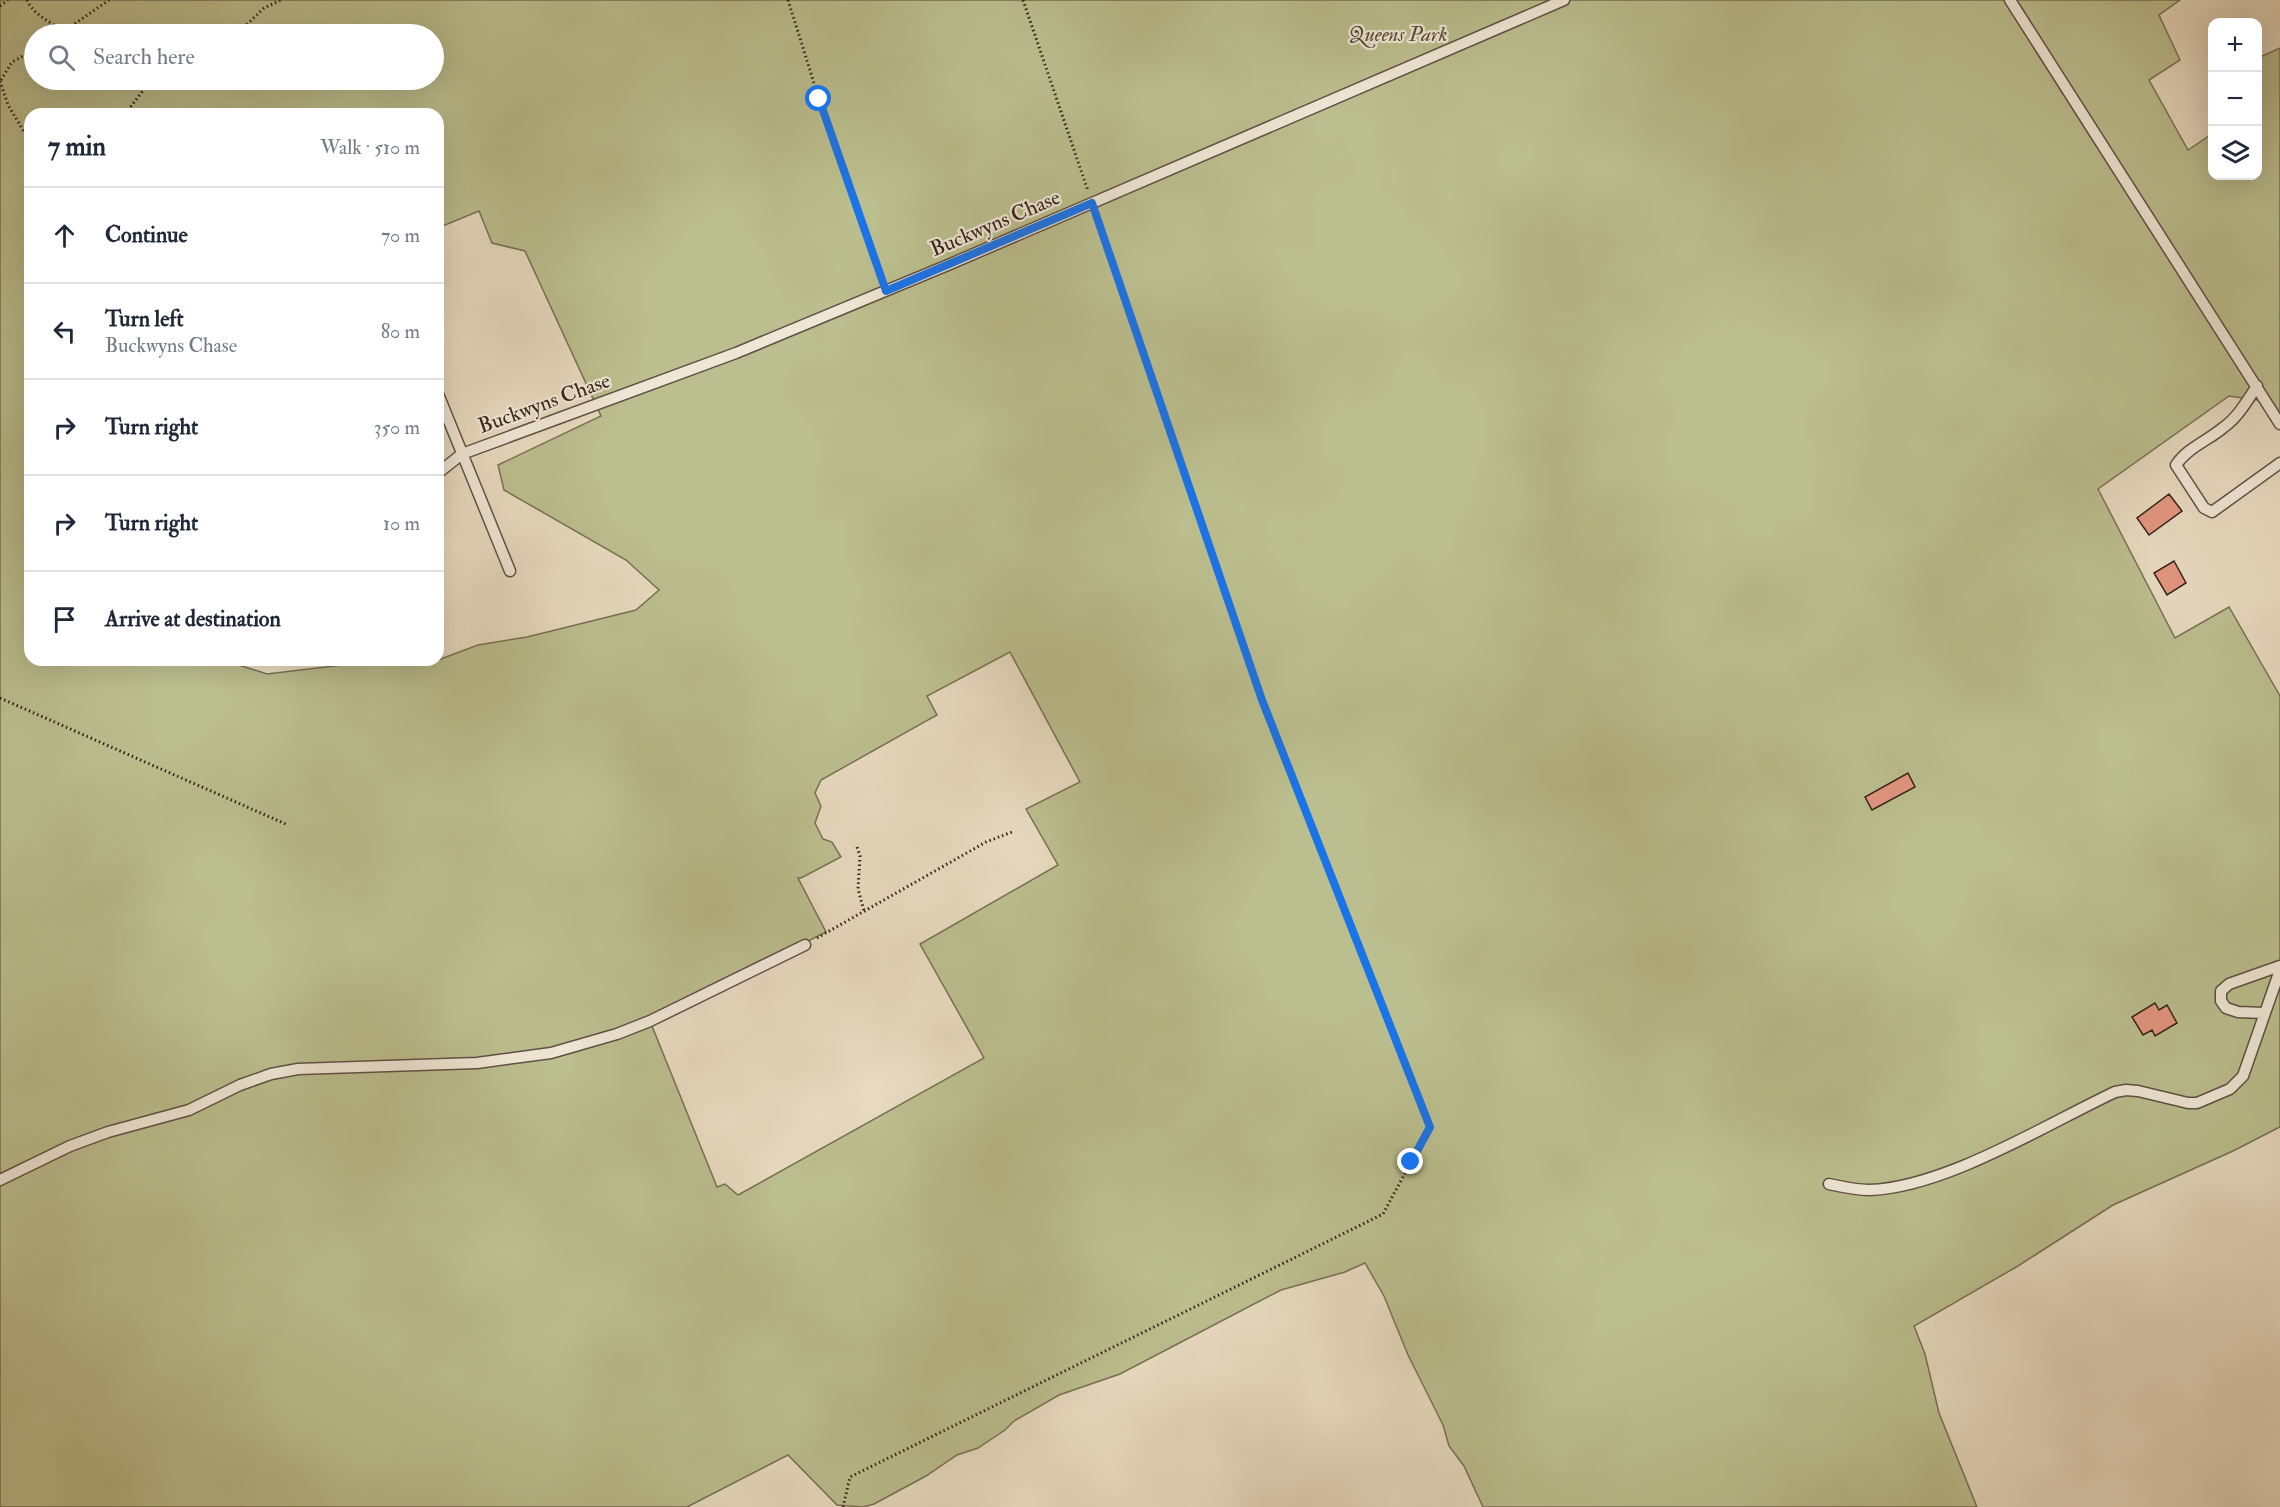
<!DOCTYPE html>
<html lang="en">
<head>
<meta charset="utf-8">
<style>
  body { margin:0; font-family:"IM FELL Double Pica",serif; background:#f2f2f3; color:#1f2937 }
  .controls { position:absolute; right:18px; top:18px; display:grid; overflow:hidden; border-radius:12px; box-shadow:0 6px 24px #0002 }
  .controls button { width:54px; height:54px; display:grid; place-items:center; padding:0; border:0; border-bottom:2px solid #e0e1e3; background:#fff; color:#1f2937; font:30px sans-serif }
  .stop { position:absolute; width:18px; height:18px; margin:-14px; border:4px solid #1a73e8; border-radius:50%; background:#fff }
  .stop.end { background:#1a73e8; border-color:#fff; box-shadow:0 2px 6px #0008 }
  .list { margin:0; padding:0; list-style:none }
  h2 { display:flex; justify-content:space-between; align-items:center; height:78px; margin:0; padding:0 24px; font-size:26px }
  h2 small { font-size:20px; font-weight:400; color:#747a83 }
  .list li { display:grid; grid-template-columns:39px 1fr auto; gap:18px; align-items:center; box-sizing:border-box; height:96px; padding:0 24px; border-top:2px solid #e0e1e3 }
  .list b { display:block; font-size:22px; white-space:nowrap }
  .list p { margin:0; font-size:20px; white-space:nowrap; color:#747a83 }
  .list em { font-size:20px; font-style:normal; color:#747a83 }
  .icon { flex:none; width:33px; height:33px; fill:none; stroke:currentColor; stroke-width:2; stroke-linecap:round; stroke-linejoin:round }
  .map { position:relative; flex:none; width:2280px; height:1507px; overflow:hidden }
  .search { position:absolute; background:#fff; box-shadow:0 6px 24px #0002; left:24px; top:24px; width:420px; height:66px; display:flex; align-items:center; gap:15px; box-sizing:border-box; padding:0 21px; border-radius:33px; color:#747a83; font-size:22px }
  .panel { position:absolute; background:#fff; box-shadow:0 6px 24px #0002; left:24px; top:108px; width:420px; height:558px; border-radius:18px }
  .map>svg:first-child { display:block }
  .green { fill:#bbbe8e; stroke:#787054; stroke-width:1.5; fill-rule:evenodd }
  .building { fill:#e39680; stroke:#342219; stroke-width:1.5 }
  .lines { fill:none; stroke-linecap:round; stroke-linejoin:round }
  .lane-casing { stroke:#615043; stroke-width:13 }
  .path { stroke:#342219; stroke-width:3; stroke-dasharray:1.5 3; stroke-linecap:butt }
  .lane { stroke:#efe7d6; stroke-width:10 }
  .route { stroke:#1a73e8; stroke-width:8 }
  .labels { text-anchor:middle; stroke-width:4.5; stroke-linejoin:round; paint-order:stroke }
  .park-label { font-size:21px; font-style:italic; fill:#564936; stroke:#efe7d6 }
  .street-label { font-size:21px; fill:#342219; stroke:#efe7d6 }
</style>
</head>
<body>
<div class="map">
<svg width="2280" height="1507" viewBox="0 0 2280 1507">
  <rect width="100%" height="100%" fill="#e7dac0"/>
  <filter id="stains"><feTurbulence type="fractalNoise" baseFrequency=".00333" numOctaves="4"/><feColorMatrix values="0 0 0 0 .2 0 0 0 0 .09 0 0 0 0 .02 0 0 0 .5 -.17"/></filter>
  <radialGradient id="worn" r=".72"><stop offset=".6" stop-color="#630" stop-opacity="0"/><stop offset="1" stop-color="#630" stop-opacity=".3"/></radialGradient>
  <path class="green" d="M0,0h2180l-21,15 21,45 -31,20 39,70 24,-16v42h46v-115l2,-4 20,-9v375l-15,-22 -36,-5 -131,93 77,149 54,-31 51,89v431l-47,24 -120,54 -95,61 -104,60 11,28 14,59 38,94h-494l-19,-41 -15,-20 -6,-21 -35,-70 -24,-59 -19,-33 -20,9 -64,18 -161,84 -61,21 -45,26 -9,9 -27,18 -21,7 -31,21 -52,28 -11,3 -26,-2 -49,-50 -101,52h-687zM34,34h400v46h-400zM30,114h408v114l41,-17 13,32 33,8 76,165 -103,49 6,25 122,70 33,30 -23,20 -109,27 -49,8 -40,15 -87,4 -84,10 -28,-9 -3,-5h-206zM1010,652l70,130 -54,27 32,56 -138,79 64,114 -246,137 -13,-11 -8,3 -67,-166 176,-89 -28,-54h3l40,-21 -9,-15 -9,-3 -8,-16 6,-17 -6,-13 6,-13 116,-65 -10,-19z"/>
  <path class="building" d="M2169,494l13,17 -33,24 -12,-17z
    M2174,561l12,22 -19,12 -13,-22z
    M1908,773l7,14 -43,23 -7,-13z
    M2155,1003l4,7 8,-5 10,18 -22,13 -3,-6 -9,5 -11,-18z"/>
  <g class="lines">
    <defs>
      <path id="lane" d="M2010,0l270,424
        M2257,386c-10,15 -19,31 -33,41 -15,13 -37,21 -48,38l28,43 8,4 68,-49
        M438,394l72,177
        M438,473l24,-19 274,-101 212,-88 616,-265
        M2264,1013l-26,-1 -12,-4 -5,-7v-10l8,-7 51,-18
        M0,1180l70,-34 38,-14 81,-22 51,-25 31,-11 27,-5 179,-6 74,-10 66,-19 33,-13 155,-76
        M1829,1184c14,3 26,6 40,6 75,-2 178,-66 246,-98l11,-2 12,1 50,12h9l33,-14 13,-13 37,-106"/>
    </defs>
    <use href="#lane" class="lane-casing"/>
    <path class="path" d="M27,0c7,16 24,21 36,32
      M788,0l31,99 63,179
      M1023,0l65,191
      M0,6l8,-6
      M60,34l49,-34
      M237,34l27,-26 17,-8
      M1,80l11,-18 22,-12
      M0,81l8,24 18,30 4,3
      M125,114l20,-26 23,-8
      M0,698l288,127
      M857,847l3,9 -2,33 6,22
      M817,938l169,-96 26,-10
      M843,1507l7,-30 533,-263 47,-87 -168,-426 -165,-484"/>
    <use href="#lane" class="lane"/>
  </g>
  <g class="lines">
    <path class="route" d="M819,99l67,192 206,-88 170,497 168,427 -19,35"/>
  </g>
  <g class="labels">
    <g class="park-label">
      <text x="1398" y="41">Queens Park</text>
    </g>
    <g class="street-label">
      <text transform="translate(995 223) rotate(-23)" y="7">Buckwyns Chase</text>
      <text transform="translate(544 403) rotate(-20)" y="7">Buckwyns Chase</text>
    </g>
  </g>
  <rect width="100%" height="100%" filter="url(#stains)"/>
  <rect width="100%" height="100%" fill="url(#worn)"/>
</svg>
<div class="controls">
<button>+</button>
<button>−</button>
<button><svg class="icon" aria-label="layers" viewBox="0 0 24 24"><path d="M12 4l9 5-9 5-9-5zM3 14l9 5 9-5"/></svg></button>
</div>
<div class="stop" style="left:819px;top:99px"></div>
<div class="stop end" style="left:1411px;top:1162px"></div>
<div class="search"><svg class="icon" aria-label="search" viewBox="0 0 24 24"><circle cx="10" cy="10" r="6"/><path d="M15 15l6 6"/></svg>Search here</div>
<section class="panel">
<h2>7 min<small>Walk · 510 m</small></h2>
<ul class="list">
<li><svg class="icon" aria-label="ahead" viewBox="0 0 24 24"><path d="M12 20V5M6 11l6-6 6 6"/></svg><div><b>Continue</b></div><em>70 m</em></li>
<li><svg class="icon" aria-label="left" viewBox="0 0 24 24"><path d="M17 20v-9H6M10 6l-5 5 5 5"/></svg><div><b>Turn left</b><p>Buckwyns Chase</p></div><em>80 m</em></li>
<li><svg class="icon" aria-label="right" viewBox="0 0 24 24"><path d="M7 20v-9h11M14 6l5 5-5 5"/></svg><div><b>Turn right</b></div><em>350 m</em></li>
<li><svg class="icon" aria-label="right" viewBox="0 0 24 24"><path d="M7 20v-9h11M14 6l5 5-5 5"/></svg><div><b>Turn right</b></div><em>10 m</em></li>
<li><svg class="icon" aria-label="arrive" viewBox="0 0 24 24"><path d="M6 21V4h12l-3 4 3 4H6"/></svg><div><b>Arrive at destination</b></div></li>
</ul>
</section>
</div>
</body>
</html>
